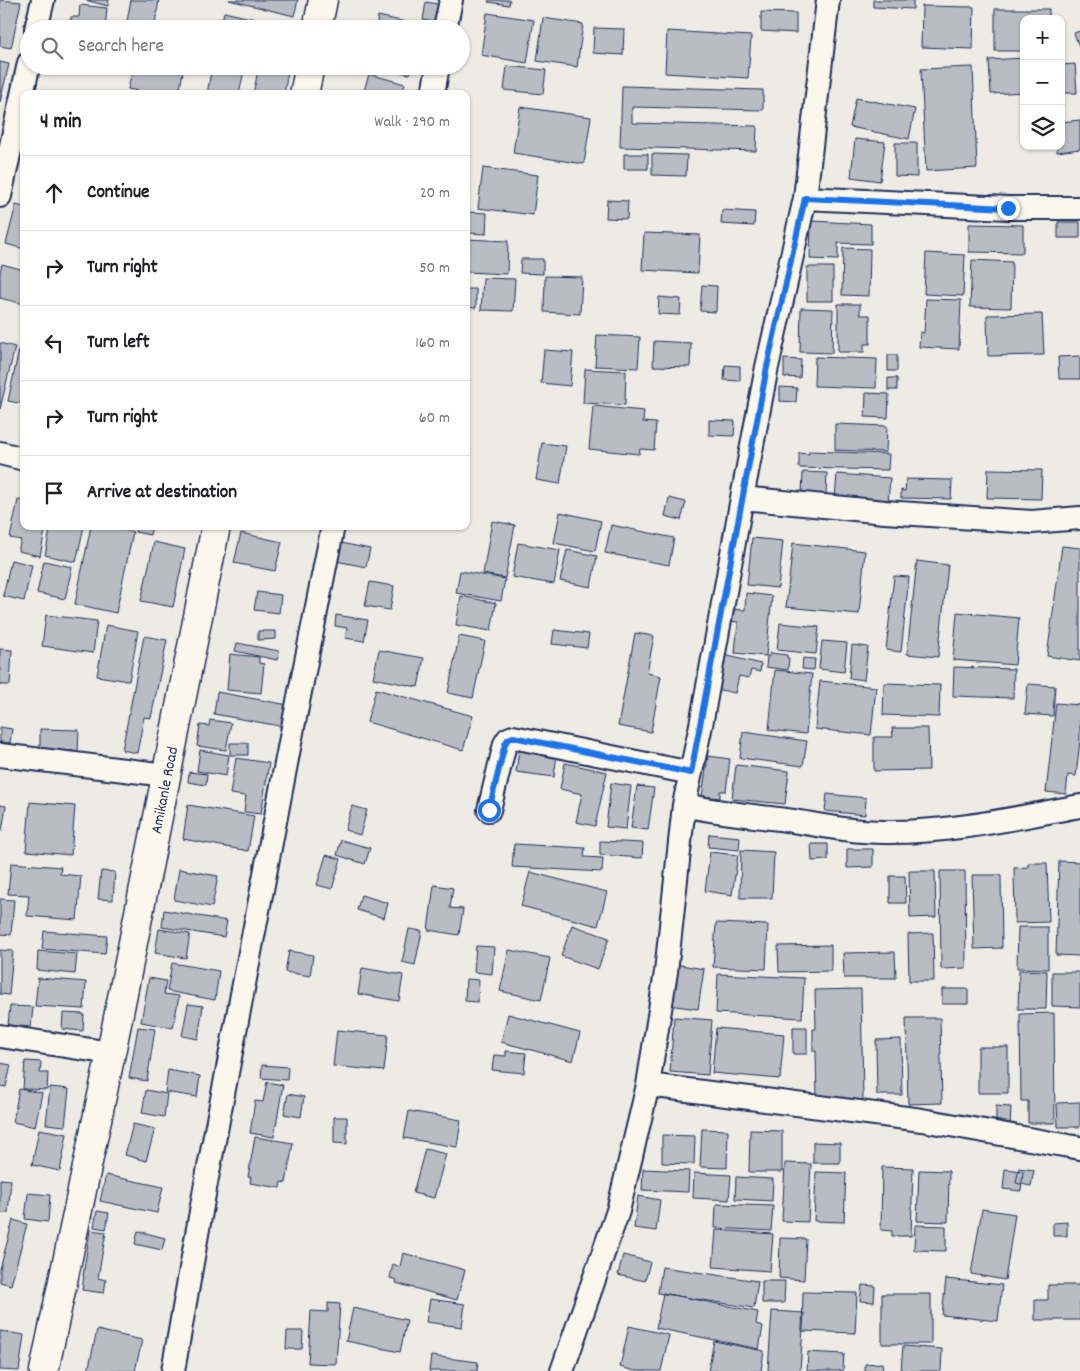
<!DOCTYPE html>
<html lang="en">
<head>
<meta charset="utf-8">
<style>
  body { margin:0; font-family:Dekko,sans-serif; background:#f6f6f6; color:#202124 }
  .controls { position:absolute; right:15px; top:15px; display:grid; overflow:hidden; border-radius:10px; box-shadow:0 1px 4px #0004 }
  .controls button { width:45px; height:45px; display:grid; place-items:center; padding:0; border:0; border-bottom:1px solid #e0e0e0; background:#fff; color:#202124; font:25px sans-serif }
  .stop { position:absolute; width:15px; height:15px; margin:-11px; border:4px solid #1a73e8; border-radius:50%; background:#fff }
  .stop.end { background:#1a73e8; border-color:#fff; box-shadow:0 1px 5px #0008 }
  .list { margin:0; padding:0; list-style:none }
  h2 { display:flex; justify-content:space-between; align-items:center; height:65px; margin:0; padding:0 20px; font-size:21px }
  h2 small { font-size:16px; font-weight:400; color:#757577 }
  .list li { display:grid; grid-template-columns:32px 1fr auto; gap:15px; align-items:center; box-sizing:border-box; height:75px; padding:0 20px; border-top:1px solid #e0e0e0 }
  .list b { display:block; font-size:19px; white-space:nowrap }
  .list em { font-size:16px; font-style:normal; color:#757577 }
  .icon { flex:none; width:28px; height:28px; fill:none; stroke:currentColor; stroke-width:2; stroke-linecap:round; stroke-linejoin:round }
  .map { position:relative; flex:none; width:1080px; height:1371px; overflow:hidden }
  .search { position:absolute; background:#fff; box-shadow:0 1px 4px #0004; left:20px; top:20px; width:450px; height:55px; display:flex; align-items:center; gap:12px; box-sizing:border-box; padding:0 18px; border-radius:28px; color:#757577; font-size:19px }
  .panel { position:absolute; background:#fff; box-shadow:0 1px 4px #0004; left:20px; top:90px; width:450px; height:440px; border-radius:10px }
  .map>svg:first-child { display:block }
  .building { fill:#b9bcc3; stroke:#1b2f5e }
  .lines { fill:none; stroke-linecap:round; stroke-linejoin:round }
  .street-casing { stroke:#1b2f5e; stroke-width:26 }
  .secondary-casing { stroke:#1b2f5e; stroke-width:31 }
  .street { stroke:#fbf7ec; stroke-width:22 }
  .secondary { stroke:#fbf7ec; stroke-width:28 }
  .route { stroke:#1a73e8; stroke-width:6 }
  .labels { text-anchor:middle; stroke-width:4.5; stroke-linejoin:round; paint-order:stroke }
  .street-label { font-size:16px; fill:#1b2f5e; stroke:#fbf7ec }
</style>
</head>
<body>
<div class="map">
<svg width="1080" height="1371" viewBox="0 0 1080 1371">
  <rect width="100%" height="100%" fill="#eeebe4"/>
  <filter id="ink" filterUnits="userSpaceOnUse"><feTurbulence type="fractalNoise" baseFrequency=".02" numOctaves="2"/><feDisplacementMap in="SourceGraphic" scale="10" xChannelSelector="R" yChannelSelector="G"/><feConvolveMatrix kernelMatrix="1 2 1 2 8 2 1 2 1" color-interpolation-filters="sRGB"/></filter>
  <g filter="url(#ink)">
    <path class="building" d="M0,0l21,2 -10,46 -11,-2z
      M85,0h24l-1,6z
      M131,0h28l-5,29h-14l-14,-3z
      M229,0h69l-4,16z
      M489,0h21l-1,5 -21,-3z
      M873,0h40v9l-40,-2z
      M426,2l12,2 -4,18 -11,-2z
      M80,5l27,3 -2,21h-35l1,-12h8z
      M922,6l52,1 -1,42 -52,-2z
      M995,9h54v10h-25v32h-29z
      M224,12l31,7 -2,10h-33z
      M761,12l35,1v20l-35,-2z
      M487,13l47,7 -7,43 -46,-8z
      M378,16l51,11 -1,2h-52z
      M543,18l40,6 -6,43 -40,-6z
      M268,20l29,6v3h-30z
      M594,28l30,1 -1,26 -30,-2z
      M667,31l84,5 -3,42 -83,-5z
      M1080,31v18l-6,-16z
      M1024,58v34l-33,2 -2,-34z
      M0,62l9,2 -9,38z
      M1075,64l2,29h-16v-28z
      M55,66h19l-1,6 -19,-3z
      M133,66h51l-5,28h-26l-25,-5z
      M212,66h33l-6,28h-32z
      M259,66h30l-5,28h-31z
      M396,66h15l-1,8 -15,-3z
      M507,66l39,4 -3,24 -39,-4z
      M973,67l4,101 -51,3 -5,-102z
      M369,74l36,10 -3,10h-39z
      M622,86l141,4v20l-131,-3v16l125,3 -1,25 -136,-4z
      M856,98l59,11 -6,30 -59,-12z
      M520,107l71,10 -7,47 -71,-11z
      M1080,120v29l-23,3v-6h4v-24z
      M855,139l30,3 -5,39 -29,-4z
      M895,143h22v34l-22,-1z
      M624,154h24v15h-24z
      M652,154l35,1 -1,21 -34,-1z
      M483,168l55,7 -5,40 -55,-7z
      M607,200l21,1 -1,18 -21,-1z
      M16,205l8,2v42l-18,-5z
      M722,210l33,2 -1,14 -33,-2z
      M466,212l21,1 -1,21 -20,-1z
      M811,221l60,3v20l-33,-1v17l-28,-1z
      M1058,222h22v16h-22z
      M969,224l54,1v28l-54,-1z
      M644,233l56,2 -2,38 -56,-3z
      M466,239l42,2 -1,33 -41,-2z
      M843,248l27,1 -1,47 -27,-1z
      M926,253l39,2 -2,41 -39,-2z
      M521,259h22v15l-23,-1z
      M972,260l40,2 -1,46 -41,-1z
      M2,264l22,6v34l-24,-6v-26z
      M807,267h26v34h-26z
      M545,276l37,1 -2,37 -36,-2z
      M483,278l32,1 -2,32 -32,-1z
      M702,285l15,1 -1,26 -16,-1z
      M466,289h10v19l-10,-1z
      M659,297l22,2 -1,16 -22,-1z
      M926,299l35,1 -2,49 -40,-2 1,-15 4,1z
      M838,304h22v11h10v29h-6v8h-26z
      M801,308l32,1 -1,44 -32,-1z
      M1042,314l2,41 -56,1 -1,-41z
      M597,335l43,2 -2,31 -43,-2z
      M21,340l3,1v63l-16,-3z
      M654,341l37,2 -1,24 -37,-1z
      M0,343l15,4 -15,62z
      M544,350l29,2 -3,34 -29,-3z
      M888,355h9v16h-9z
      M1080,356v23h-21l-1,-22z
      M815,357l62,2 -1,29 -62,-2z
      M784,359l17,1 -1,18 -16,-1z
      M725,365l15,1v15l-16,-1z
      M585,369l41,2 -1,34 -42,-2z
      M888,378h9v12h-9z
      M780,387l17,1 -1,14 -16,-1z
      M866,393l23,1 -1,24 -23,-1z
      M593,406l51,5 -1,11 13,1 -2,27 -14,-1 -1,5 -50,-5z
      M709,420l26,1 -1,15 -25,-1z
      M835,424l52,2 -1,26 -51,-2z
      M542,443l24,3 -6,38 -24,-4z
      M809,451l80,3 -1,16 -89,-2v-15l10,1z
      M988,469l54,1 -1,29 -54,-1z
      M803,472l24,1 -1,22 -24,-1z
      M837,474l53,4 -2,24 -53,-4z
      M906,479l46,1 -1,19 -50,-1v-8l4,1z
      M669,498l17,4 -5,18 -16,-4z
      M18,500l6,1v25h22l-6,30 -22,-5 3,-11 -11,-2z
      M560,512l41,9 -6,30 -41,-8z
      M492,521l23,4 -10,53 -22,-4z
      M611,525l63,13 -5,27 -64,-12z
      M51,526h33l-8,36 -31,-7z
      M91,526h15l27,6 -17,81 -41,-9z
      M137,526h15l-2,9 -15,-3z
      M241,533l41,9 -7,29 -41,-8z
      M752,538l31,3 -5,47 -31,-3z
      M154,542l31,7 -12,58 -32,-6z
      M341,543l29,6 -4,18 -30,-6z
      M518,543l42,7 -6,34 -42,-7z
      M793,543l72,8 -6,63 -73,-7z
      M1062,546l18,2v113l-33,-5z
      M567,550l30,6 -6,31 -31,-6z
      M11,560l21,5 -8,36 -21,-5z
      M44,561l28,6 -7,32 -28,-6z
      M917,561l31,4 -10,92 -31,-3z
      M460,571l45,8 -4,22 -45,-8z
      M894,576l15,1 -8,75 -15,-2z
      M370,582l24,4 -4,24 -25,-4z
      M257,592l24,3 -2,18 -25,-3z
      M746,593l26,3 -6,60 -31,-3 3,-31 -8,-1 1,-12 14,1z
      M461,596l35,7 -5,28 -35,-6z
      M957,612l62,6 -4,47 -62,-5z
      M46,615l51,6 -4,32 -51,-7z
      M336,615l32,5 -4,21 -19,-3 2,-10 -12,-2z
      M780,623l39,4 -3,27 -39,-4z
      M106,625l32,6 -9,50 -32,-5z
      M554,630l35,4 -2,14 -35,-4z
      M258,631h18v8l-18,1z
      M635,633l19,3 -7,37 14,3 -10,56 -33,-6z
      M144,636l23,4 -16,78 -7,-1 -7,36 -15,-3z
      M459,636l26,5 -12,57 -25,-5z
      M822,641l25,2 -3,29 -25,-3z
      M237,643l42,8 -2,9 -42,-9z
      M852,645l16,2 -4,33 -15,-2z
      M0,649l12,1 -2,35h-10z
      M379,650l45,8 -6,29 -45,-9z
      M770,653l17,2v3h2l-1,12 -22,-3 1,-11h3z
      M230,654l29,3v6l5,1 -3,29 -34,-3z
      M724,655l37,9 -1,8 -9,-2 -2,8 -10,-2 -4,17 -19,-4z
      M803,658l12,1 -1,11 -12,-1z
      M954,667l60,2 -1,29 -60,-2z
      M775,670l37,4 -6,60 -37,-4z
      M820,681l56,6 -5,48 -56,-6z
      M884,683l56,2 -1,32 -56,-2z
      M1028,684l27,2 -2,30 -28,-2z
      M376,689l97,27 -10,34 -96,-28z
      M217,692l71,13 -3,22 -71,-13z
      M1056,703l24,2v36l-4,35 -8,-1 -2,19 -20,-2z
      M210,720l21,3 -5,27 -29,-4 3,-21 9,1z
      M0,727l12,2 -2,14 -10,-1z
      M892,728h36l1,42 -55,1v-34h19z
      M40,729l39,1 -1,21 -38,-1z
      M743,732l64,9 -4,25 -63,-8z
      M230,743h18v12h-18z
      M200,750l29,5 -3,21 -29,-5z
      M519,750l38,4 -3,23 -38,-5z
      M708,756l22,3 -4,32h-6v7l-18,-2z
      M236,758l33,5 -8,51 -17,-2 2,-16 -16,-2z
      M565,763l42,9 -12,54 -19,-4 6,-28 -22,-5z
      M736,765l53,6 -4,33 -53,-5z
      M189,772l18,2 -1,11 -18,-3z
      M611,783l20,3 -5,43 -20,-2z
      M637,786l17,2 -6,42 -17,-2z
      M827,794l39,4 -1,17 -40,-4z
      M30,802l45,4 -4,49 -45,-4z
      M0,805l6,1 -4,25 -2,-1z
      M188,805l66,11 -6,35 -65,-12z
      M352,806l15,4 -7,25 -15,-5z
      M709,834l31,3 -1,13 -31,-3z
      M341,840l29,8 -5,16 -28,-9z
      M600,841l43,2 -1,15 -42,-3z
      M514,844l71,4 -1,9 19,1 -1,14 -90,-5z
      M811,844h17v16l-16,1z
      M847,849h26v18l-26,1z
      M741,850l33,2 -2,46h-32z
      M710,852l28,3 -6,40 -27,-4z
      M326,855l15,4 -9,30 -15,-4z
      M1059,861l21,1v94l-24,-1z
      M11,863l50,4 -1,7 21,2 -4,44 -50,-4 2,-21 -21,-1z
      M1028,863h19l2,59 -34,1 -1,-55 14,-1z
      M179,869l39,7 -6,31 -38,-7z
      M101,871l14,1 -2,28 -15,-1z
      M909,871h26l1,46 -26,1z
      M940,871h25l1,97 -25,1z
      M530,872l77,20 -9,34 -77,-20z
      M972,875h29l1,73 -28,1z
      M890,876h15l1,27h-16z
      M434,885l19,3 -3,20 13,1 -4,26 -31,-5z
      M361,895l27,8 -4,15 -27,-8z
      M0,899l14,1 -3,35 -11,-1z
      M164,910l63,11 -3,16 -62,-10z
      M716,923l52,2 -2,44 -53,-2z
      M572,925l37,13 -11,31 -37,-13z
      M1018,927h30v42l-31,-1z
      M159,929l31,5 -4,24 -31,-5z
      M409,929l13,2 -7,34 -13,-3z
      M44,931l63,5 -2,18 -63,-5z
      M933,933l1,48h-25l-1,-47z
      M831,945v26l-52,1 -1,-26z
      M476,946l18,1 -2,27 -18,-2z
      M0,950l13,1 -4,44 -9,-1z
      M509,950l41,8 -9,42 -41,-9z
      M38,951l39,3 -2,20 -38,-4z
      M289,951l24,4 -3,21 -25,-4z
      M895,952l1,26h-52l-1,-25z
      M172,963l47,8 -4,29 -48,-9z
      M675,964l29,5 -6,40 -30,-4z
      M362,968l41,7 -4,26 -41,-7z
      M1019,970l28,1 -1,38h-28z
      M1052,972h28v35l-28,-1z
      M718,974l86,4 -2,40 -86,-5z
      M38,978l48,4 -2,27 -49,-3z
      M149,978l17,3 -2,13 15,2 -6,32 -32,-6z
      M466,979l13,1 -1,22 -13,-1z
      M861,989l2,111 -46,1 -1,-50h-3v-22h3l-1,-39z
      M942,989h26v15h-26z
      M188,1004l15,2 -5,33 -16,-3z
      M10,1006l23,1 -2,20 -23,-2z
      M63,1013l21,1 -1,17 -21,-2z
      M1054,1013l1,110h-27v-22h-7l-1,-87z
      M508,1014l72,19 -7,28 -72,-19z
      M674,1017l38,3 -4,55 -38,-3z
      M906,1018h34l2,85 -34,1z
      M138,1027l17,2 -8,52 -18,-3z
      M793,1027h14v27h-14z
      M716,1028l68,6 -4,45 -68,-6z
      M337,1030l51,5 -4,36 -51,-5z
      M901,1039l1,56h-25l-1,-55z
      M978,1047h30v46h-30z
      M506,1051l20,2 -2,20 -32,-3 2,-15 12,1z
      M25,1061l16,1 -1,11h8l-1,17 -24,-1z
      M0,1063l11,2 -5,22 -6,-1z
      M262,1065l26,2 -1,13 -26,-2z
      M168,1070l32,6 -3,21 -32,-5z
      M267,1082l16,3 -9,52 -24,-4 5,-32 8,1z
      M50,1087l19,2 -4,37 -19,-2z
      M19,1089l23,4 -7,34 -22,-5z
      M146,1090l21,4 -3,23 -22,-4z
      M288,1094l16,3 -3,20 -17,-3z
      M1080,1102v25h-22l-1,-24z
      M996,1106l15,1 -1,20h-14z
      M409,1111l52,9 -4,27 -53,-9z
      M334,1117h13v27l-13,-1z
      M133,1124l22,5 -9,32 -21,-6z
      M39,1129l28,5 -7,37 -28,-6z
      M702,1129l26,1 -1,38 -27,-1z
      M750,1130l32,1v41h-33z
      M662,1135l33,1 -1,28 -32,-1z
      M255,1137l38,6 -7,40 -5,-1 -1,6 -30,-5 1,-6h-3z
      M813,1142l27,1v20h-27z
      M425,1149l21,5 -12,44 -21,-5z
      M785,1163l26,1 -3,58 -26,-1z
      M882,1167l31,1 -2,68h-19v-5l-11,-1z
      M1019,1168l15,2 -3,16 -15,-3z
      M643,1169l46,2 -1,21 -46,-2z
      M1005,1169l18,2 -2,20 -18,-2z
      M919,1170l30,1 -1,51 -31,-1z
      M816,1172l30,1 -2,49 -30,-1z
      M694,1173l37,2 -2,25 -36,-2z
      M106,1175l57,12 -6,26 -57,-12z
      M736,1177l37,2 -1,22 -37,-2z
      M0,1179l11,1 -3,33h-8z
      M28,1193l22,2 -2,27 -23,-3z
      M638,1196l22,4 -4,31 -22,-3z
      M716,1204l57,2 -2,25 -56,-3z
      M982,1209l33,5 -10,66 -34,-6z
      M97,1211l12,2 -3,16 -12,-2z
      M13,1220l14,4 -16,61 -11,-3v-13z
      M1067,1222v14h-14v-13z
      M915,1225l31,1v25l-32,-1z
      M90,1230l16,2 -8,46 8,2 -2,13 -22,-3 2,-14h-1z
      M716,1230l57,4 -3,37 -57,-4z
      M138,1231l27,7 -3,12 -27,-6z
      M780,1238l26,1 -2,41 -25,-2z
      M403,1253l62,17 -8,30 -61,-17 1,-3 -7,-2 3,-14 7,3z
      M623,1255l27,7 -5,19 -27,-6z
      M662,1267l96,14 -4,27 -96,-15z
      M946,1279l56,6 -4,36 -56,-6z
      M762,1281h23l-1,22h-22z
      M862,1285l13,1 -1,16 -14,-1z
      M1048,1285h32v35h-45v-20h13z
      M803,1292l54,1 -2,40 -53,-2z
      M663,1293l95,19 -2,12 7,2 -4,23 -103,-21z
      M882,1294h49v50h-49z
      M430,1299l35,5 -3,23 -36,-5z
      M328,1303l12,1 -4,60 -28,-1 3,-52 17,1z
      M353,1308l54,12 -7,32 -54,-11z
      M772,1311l32,2 -4,58h-32z
      M629,1326l40,9 -8,36h-26l-15,-4z
      M97,1330l45,10 -7,31h-47z
      M0,1331l24,4 -5,36 -19,-1z
      M287,1331h16l-1,18h-16z
      M714,1341l50,10 -3,20h-53z
      M903,1346l39,3 -1,22h-40z
      M808,1352l36,2 -1,17h-36z
      M431,1356l47,6 -1,9h-48z
      M882,1363l1,8h-18v-7z"/>
    <g class="lines">
      <defs>
        <path id="street" d="M36,29l7,-29
          M445,29l6,-29
          M433,94l5,-28
          M0,196l29,-133
          M805,198l203,10h72
          M0,453l24,6
          M742,498l143,14 147,10 48,-4
          M0,755l166,20
          M684,805c36,8 73,11 109,16 31,5 60,11 91,11 66,1 131,-14 196,-26
          M489,810l16,-66 3,-5 5,-2 178,36
          M0,1036l111,17
          M648,1085l274,35 158,28
          M173,1371l33,-188 88,-461 39,-196
          M562,1371l56,-160 30,-126 18,-113 18,-167 17,-80 41,-227 25,-131 38,-169 23,-198"/>
        <path id="secondary" d="M317,29l6,-29
          M304,94l6,-28
          M44,1371l67,-318 105,-527"/>
      </defs>
      <use href="#street" class="street-casing"/>
      <use href="#secondary" class="secondary-casing"/>
      <use href="#street" class="street"/>
      <use href="#secondary" class="secondary"/>
    </g>
  </g>
  <g class="lines" filter="url(#ink)">
    <path class="route" d="M489,810l16,-66 3,-5 5,-2 178,36 76,-406 38,-169 203,10"/>
  </g>
  <g class="labels">
    <g class="street-label">
      <text transform="translate(163 790) rotate(-79)" y="6">Amikanle Road</text>
    </g>
  </g>
</svg>
<div class="controls">
<button>+</button>
<button>−</button>
<button><svg class="icon" aria-label="layers" viewBox="0 0 24 24"><path d="M12 4l9 5-9 5-9-5zM3 14l9 5 9-5"/></svg></button>
</div>
<div class="stop" style="left:489px;top:810px"></div>
<div class="stop end" style="left:1008px;top:208px"></div>
<div class="search"><svg class="icon" aria-label="search" viewBox="0 0 24 24"><circle cx="10" cy="10" r="6"/><path d="M15 15l6 6"/></svg>Search here</div>
<section class="panel">
<h2>4 min<small>Walk · 290 m</small></h2>
<ul class="list">
<li><svg class="icon" aria-label="ahead" viewBox="0 0 24 24"><path d="M12 20V5M6 11l6-6 6 6"/></svg><div><b>Continue</b></div><em>20 m</em></li>
<li><svg class="icon" aria-label="right" viewBox="0 0 24 24"><path d="M7 20v-9h11M14 6l5 5-5 5"/></svg><div><b>Turn right</b></div><em>50 m</em></li>
<li><svg class="icon" aria-label="left" viewBox="0 0 24 24"><path d="M17 20v-9H6M10 6l-5 5 5 5"/></svg><div><b>Turn left</b></div><em>160 m</em></li>
<li><svg class="icon" aria-label="right" viewBox="0 0 24 24"><path d="M7 20v-9h11M14 6l5 5-5 5"/></svg><div><b>Turn right</b></div><em>60 m</em></li>
<li><svg class="icon" aria-label="arrive" viewBox="0 0 24 24"><path d="M6 21V4h12l-3 4 3 4H6"/></svg><div><b>Arrive at destination</b></div></li>
</ul>
</section>
</div>
</body>
</html>
